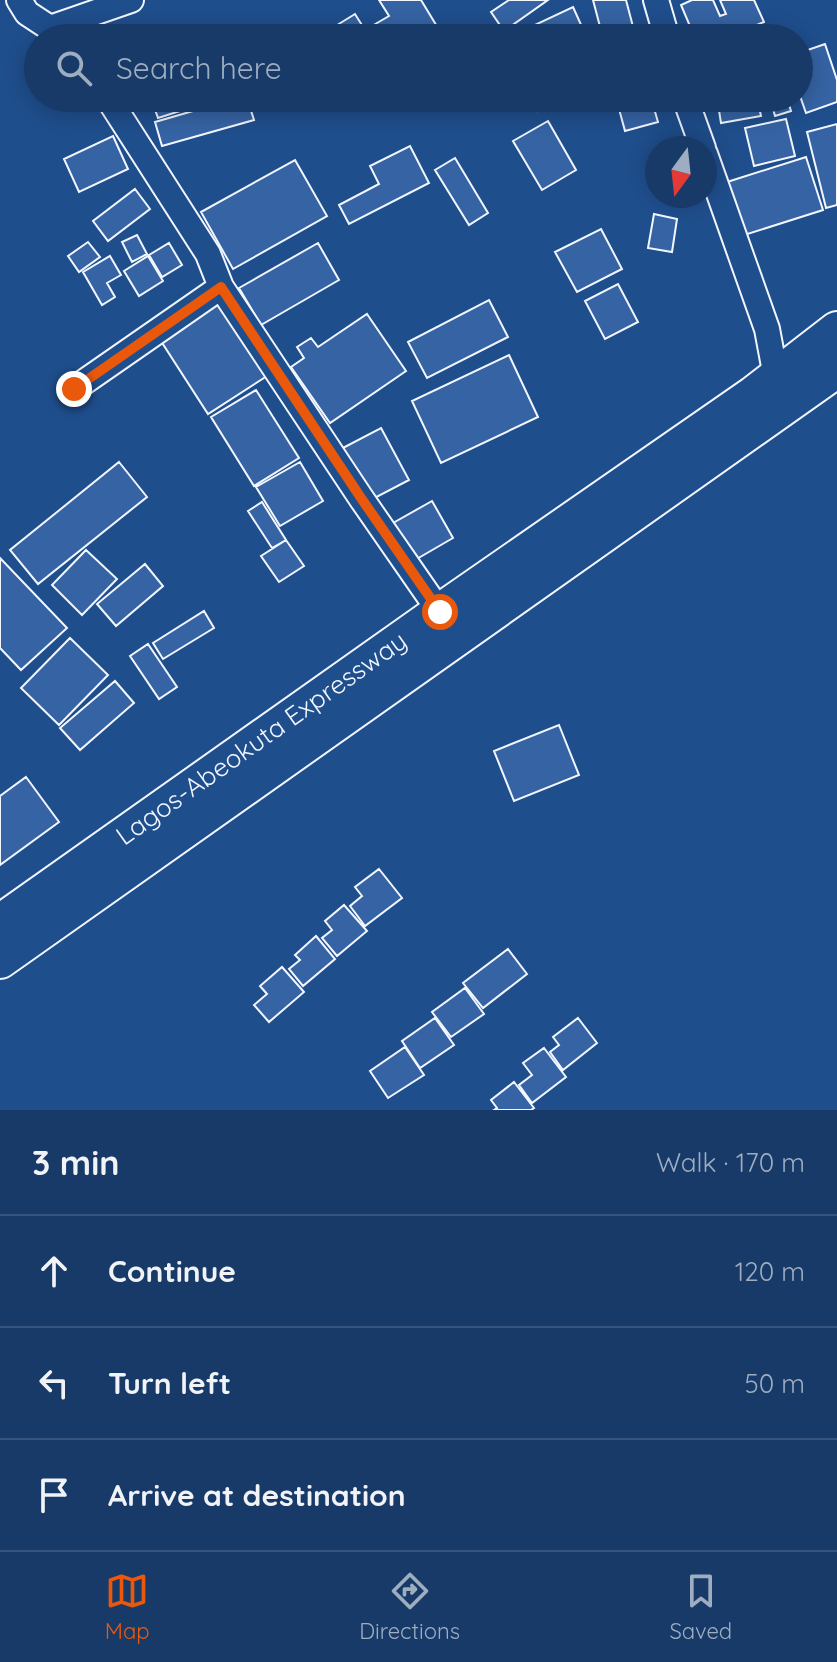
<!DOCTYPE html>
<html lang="en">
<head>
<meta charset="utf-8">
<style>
  body { margin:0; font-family:Quicksand,sans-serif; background:#244571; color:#f1f3f6 }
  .compass { position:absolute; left:645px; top:136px; width:72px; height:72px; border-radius:50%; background:#173a69; box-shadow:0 4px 20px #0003; rotate:195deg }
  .stop { position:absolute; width:24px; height:24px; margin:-18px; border:6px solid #ea580c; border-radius:50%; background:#fff }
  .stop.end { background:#ea580c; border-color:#fff; box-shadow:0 2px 8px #0008 }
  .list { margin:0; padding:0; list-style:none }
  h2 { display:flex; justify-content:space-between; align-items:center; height:104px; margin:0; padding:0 32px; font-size:34px }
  h2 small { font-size:26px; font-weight:400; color:#9eadc0 }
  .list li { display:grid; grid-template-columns:52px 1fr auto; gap:24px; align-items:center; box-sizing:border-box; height:112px; padding:0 32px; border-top:2px solid #36547d }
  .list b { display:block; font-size:30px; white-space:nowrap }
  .list em { font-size:26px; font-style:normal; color:#9eadc0 }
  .icon { flex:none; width:44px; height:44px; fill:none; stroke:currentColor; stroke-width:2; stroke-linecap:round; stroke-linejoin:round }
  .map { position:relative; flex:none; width:837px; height:1110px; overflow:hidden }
  .search { position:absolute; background:#173a69; box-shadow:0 4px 20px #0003; left:24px; right:24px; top:24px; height:88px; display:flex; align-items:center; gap:20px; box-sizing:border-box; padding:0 28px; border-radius:44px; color:#9eadc0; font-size:30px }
  .sheet { height:440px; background:#173a69 }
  nav { display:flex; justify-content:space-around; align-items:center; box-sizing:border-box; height:112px; border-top:2px solid #36547d; background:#173a69; font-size:22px; color:#9eadc0 }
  nav a { display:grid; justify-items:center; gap:4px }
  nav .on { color:#ea580c }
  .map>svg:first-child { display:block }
  .building { fill:#3563a3; stroke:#f2f6ff; stroke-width:2 }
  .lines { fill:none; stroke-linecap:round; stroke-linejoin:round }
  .minor-casing { stroke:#f2f6ff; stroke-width:28 }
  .highway-casing { stroke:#f2f6ff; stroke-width:40 }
  .minor { stroke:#1f4e8c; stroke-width:24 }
  .highway { stroke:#1f4e8c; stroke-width:36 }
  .route { stroke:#ea580c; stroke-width:10 }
  .labels { text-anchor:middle; stroke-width:6; stroke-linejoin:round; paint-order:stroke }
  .street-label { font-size:26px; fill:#f2f6ff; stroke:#1f4e8c }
</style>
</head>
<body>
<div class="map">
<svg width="837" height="1110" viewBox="0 0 837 1110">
  <rect width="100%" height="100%" fill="#1f4e8c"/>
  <path class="building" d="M379,0h42l23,38h-111l-4,-8 26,-16 10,16 24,-14z
    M509,0h39l-44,31 -13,-19z
    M593,0h33l10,38h-33z
    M692,0h21l7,16 6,-2 -6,-14h34l10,22 -38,16h-31l-14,-33z
    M573,7l14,31h-80z
    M825,44l12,36v22l-31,11 -7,-20v-40z
    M151,98h70l-63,20z
    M238,98h9l7,22 -92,26 -7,-24z
    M531,98h35l-29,13z
    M616,98h35l7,24 -33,9z
    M717,98h40l4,18 -40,7z
    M770,98h17l4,13 -16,5z
    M786,119l9,37 -41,10 -9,-38z
    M548,121l28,49 -34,20 -29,-49z
    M837,124v81l-11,3 -19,-76z
    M113,136l15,33 -49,23 -15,-33z
    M410,146l19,37 -80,41 -10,-19 40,-21 -9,-18z
    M806,157l17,53 -82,26 -17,-53z
    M455,158l33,55 -19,12 -34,-55z
    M295,160l32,56 -94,53 -32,-57z
    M135,189l15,20 -42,32 -15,-20z
    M654,214l23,5 -5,33 -24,-4z
    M601,229l21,40 -45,23 -22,-40z
    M137,235l10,19 -15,8 -10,-20z
    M88,242l12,15 -21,15 -11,-16z
    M169,243l13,22 -20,12 -13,-22z
    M318,243l21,37 -78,45 -22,-37z
    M110,256l11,19 -14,8 8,14 -13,8 -19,-33z
    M148,256l15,25 -24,15 -15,-25z
    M618,284l20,38 -33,17 -20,-38z
    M218,300l49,76 -59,38 -49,-76z
    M489,300l19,37 -81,41 -19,-36z
    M367,314l39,57 -76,52 -39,-56 13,-9 -7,-11 14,-9 7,9z
    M509,355l29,62 -97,46 -29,-62z
    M256,390l43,68 -45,28 -43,-69z
    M381,428l28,52 -42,22 -28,-52z
    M119,462l28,35 -109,87 -28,-34z
    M300,462l23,39 -43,25 -24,-39z
    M432,501l21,37 -38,22 -22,-37z
    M262,502l24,38 -14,8 -24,-37z
    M286,540l18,26 -25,16 -18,-26z
    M86,550l31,29 -35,36 -30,-30z
    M0,558l67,70 -46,42 -21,-22z
    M145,564l18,22 -47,40 -19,-22z
    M204,611l10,17 -51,31 -10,-16z
    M70,638l38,37 -49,50 -38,-37z
    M148,644l29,43 -18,12 -29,-43z
    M115,681l19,22 -54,47 -20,-22z
    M559,725l20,50 -65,26 -20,-50z
    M26,777l33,45 -59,43v-69z
    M379,869l23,29 -37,28 -15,-20 12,-10 -7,-9z
    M344,905l23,26 -30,25 -15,-18 10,-8 -7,-9z
    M316,936l19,23 -32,27 -14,-17 11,-9 -5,-5z
    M508,949l19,25 -44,34 -20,-25z
    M282,967l22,25 -35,30 -15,-17 13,-11 -7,-8z
    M465,988l19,26 -33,23 -19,-25z
    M435,1018l19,27 -34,23 -18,-27z
    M578,1018l19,25 -34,27 -13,-18 9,-7 -6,-8z
    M405,1047l19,28 -36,23 -18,-27z
    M544,1048l22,29 -34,26 -13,-18 13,-10 -9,-12z
    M514,1082l20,26 -3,2h-37l3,-2 -6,-8z"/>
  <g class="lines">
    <defs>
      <path id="minor" d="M19,0l8,13 35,23
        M656,0l11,38
        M50,28l81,-28
        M108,98l100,156 13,33 140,211 79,114
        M685,98l18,50
        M705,154l62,175 9,48
        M74,389l147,-102"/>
      <g id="highway">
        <path id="s1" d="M0,923l440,-311 313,-217 84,-65"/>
        <path d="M0,960l837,-591"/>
      </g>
    </defs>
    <use href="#minor" class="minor-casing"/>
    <use href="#highway" class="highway-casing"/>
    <use href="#minor" class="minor"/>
    <use href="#highway" class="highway"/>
  </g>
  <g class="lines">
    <path class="route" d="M74,389l147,-102 140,211 79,114"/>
  </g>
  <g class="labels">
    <g class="street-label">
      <text dy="9" stroke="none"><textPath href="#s1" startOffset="320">Lagos-Abeokuta Expressway</textPath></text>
    </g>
  </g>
</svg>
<svg class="compass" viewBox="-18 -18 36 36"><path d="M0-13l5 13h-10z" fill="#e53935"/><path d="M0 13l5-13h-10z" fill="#9eadc0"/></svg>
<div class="stop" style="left:440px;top:612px"></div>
<div class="stop end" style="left:74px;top:389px"></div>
<div class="search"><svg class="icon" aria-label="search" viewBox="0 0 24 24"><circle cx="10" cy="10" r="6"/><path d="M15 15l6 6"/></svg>Search here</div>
</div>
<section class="sheet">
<h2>3 min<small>Walk · 170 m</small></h2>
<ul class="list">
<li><svg class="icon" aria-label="ahead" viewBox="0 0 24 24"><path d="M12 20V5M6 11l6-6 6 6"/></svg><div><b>Continue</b></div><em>120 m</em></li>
<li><svg class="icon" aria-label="left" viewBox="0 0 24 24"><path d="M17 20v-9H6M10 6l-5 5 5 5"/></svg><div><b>Turn left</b></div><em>50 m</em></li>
<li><svg class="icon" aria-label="arrive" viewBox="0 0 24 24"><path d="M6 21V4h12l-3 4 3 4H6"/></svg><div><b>Arrive at destination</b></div></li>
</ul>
</section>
<nav>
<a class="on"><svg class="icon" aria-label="map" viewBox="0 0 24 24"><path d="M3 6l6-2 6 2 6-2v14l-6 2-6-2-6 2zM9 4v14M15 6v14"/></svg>Map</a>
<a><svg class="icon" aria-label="directions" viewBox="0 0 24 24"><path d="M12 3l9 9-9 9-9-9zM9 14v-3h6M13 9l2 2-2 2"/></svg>Directions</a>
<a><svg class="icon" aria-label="saved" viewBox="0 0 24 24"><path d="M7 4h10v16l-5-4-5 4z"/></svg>Saved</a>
</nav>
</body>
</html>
